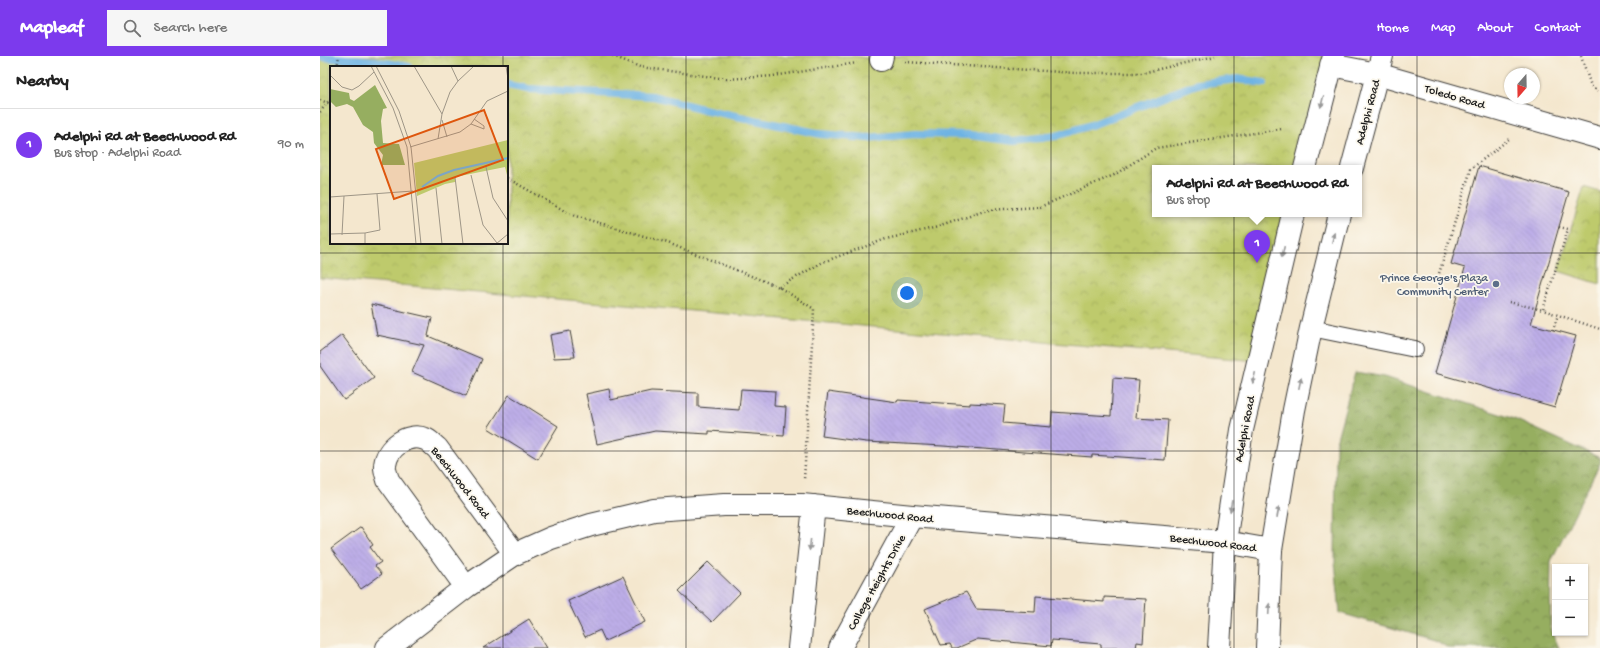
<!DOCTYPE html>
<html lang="en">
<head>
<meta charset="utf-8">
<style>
  body { margin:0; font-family:"Gochi Hand",sans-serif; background:#f6f6f6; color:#222 }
  .controls { position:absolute; right:12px; bottom:12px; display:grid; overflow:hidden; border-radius:0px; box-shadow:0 1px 3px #0004 }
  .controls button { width:36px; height:36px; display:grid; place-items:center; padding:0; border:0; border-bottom:1px solid #e0e0e0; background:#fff; color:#222; font:20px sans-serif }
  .compass { position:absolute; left:1184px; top:12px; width:36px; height:36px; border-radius:50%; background:#fff; box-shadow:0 1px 3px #0004; rotate:200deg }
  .you { position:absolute; left:587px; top:237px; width:14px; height:14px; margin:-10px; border:3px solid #fff; border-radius:50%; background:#1a73e8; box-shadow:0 0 0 6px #1a73e833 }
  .badge { display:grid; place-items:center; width:26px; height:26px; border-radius:50%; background:#7c3aed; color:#fff; font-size:13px; font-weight:700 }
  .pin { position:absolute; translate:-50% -33px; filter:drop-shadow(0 1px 2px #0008) }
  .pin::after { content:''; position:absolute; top:21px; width:14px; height:12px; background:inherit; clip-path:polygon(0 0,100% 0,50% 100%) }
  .popup { position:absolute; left:832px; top:109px; width:210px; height:52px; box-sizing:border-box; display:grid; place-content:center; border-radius:0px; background:#fff; filter:drop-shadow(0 1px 3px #0005); font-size:13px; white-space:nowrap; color:#767676 }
  .popup b { font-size:15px; color:#222 }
  .popup::after { content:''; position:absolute; left:50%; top:100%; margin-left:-8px; border:8px solid transparent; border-top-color:#fff }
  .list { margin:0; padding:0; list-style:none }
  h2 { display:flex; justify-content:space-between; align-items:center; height:52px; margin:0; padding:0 16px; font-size:17px }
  h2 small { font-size:13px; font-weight:400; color:#767676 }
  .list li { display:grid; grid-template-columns:26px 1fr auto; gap:12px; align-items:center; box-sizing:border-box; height:72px; padding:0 16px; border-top:1px solid #e0e0e0 }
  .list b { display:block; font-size:15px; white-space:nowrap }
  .list p { margin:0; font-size:13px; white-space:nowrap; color:#767676 }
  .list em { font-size:13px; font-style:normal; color:#767676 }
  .icon { flex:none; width:22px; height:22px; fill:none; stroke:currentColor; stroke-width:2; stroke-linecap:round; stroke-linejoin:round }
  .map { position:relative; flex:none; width:1280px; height:592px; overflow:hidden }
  header { display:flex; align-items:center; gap:24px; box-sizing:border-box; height:56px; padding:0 20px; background:#7c3aed; color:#fff }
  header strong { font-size:19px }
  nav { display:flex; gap:22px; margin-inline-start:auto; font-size:14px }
  .search { width:280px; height:36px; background:#f6f6f6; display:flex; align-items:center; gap:10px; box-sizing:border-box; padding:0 14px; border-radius:0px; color:#767676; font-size:15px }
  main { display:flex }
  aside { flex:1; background:#fff }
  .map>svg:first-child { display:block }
  .forest { fill:url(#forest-crowns); stroke:#59653e }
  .park { fill:url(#park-crowns); stroke:#6d7344; fill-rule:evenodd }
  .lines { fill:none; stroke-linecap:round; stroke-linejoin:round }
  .stream { stroke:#6db3e4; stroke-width:8 }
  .building { fill:url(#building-back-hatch) }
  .service-casing { stroke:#3c3a37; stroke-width:18 }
  .minor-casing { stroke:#3c3a37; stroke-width:24 }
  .tertiary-casing { stroke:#3c3a37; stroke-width:24 }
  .secondary-casing { stroke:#3c3a37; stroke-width:24 }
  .path { stroke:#3c3a37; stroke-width:2.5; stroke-dasharray:1 3; stroke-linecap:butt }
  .service { stroke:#fff; stroke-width:16 }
  .minor { stroke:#fff; stroke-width:22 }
  .tertiary { stroke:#fff; stroke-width:22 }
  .secondary { stroke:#fff; stroke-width:22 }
  .oneway { fill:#999 }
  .grid { fill:none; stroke:#1c1c1c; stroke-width:1; stroke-opacity:0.55 }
  .service-dot { fill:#5c6f8a; stroke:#fbf7ec; stroke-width:1.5 }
  .labels { text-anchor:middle; stroke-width:3.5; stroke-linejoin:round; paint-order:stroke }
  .street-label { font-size:12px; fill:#1c1c1c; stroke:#fbf7ec }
  .service-label { font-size:12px; fill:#4e5e75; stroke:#fbf7ec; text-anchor:end }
  .inset-river { fill:none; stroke:#6db3e4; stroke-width:2 }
  .inset-road { fill:none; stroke:#9e9687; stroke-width:1 }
  .view { fill:#de560d; fill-opacity:0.15; stroke:#de560d; stroke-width:2 }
  .inset-edge { fill:none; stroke:#1c1c1c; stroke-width:2 }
</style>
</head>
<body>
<header>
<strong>Mapleaf</strong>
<div class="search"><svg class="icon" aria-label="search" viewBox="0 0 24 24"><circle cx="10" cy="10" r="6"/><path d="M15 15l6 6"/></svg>Search here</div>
<nav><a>Home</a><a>Map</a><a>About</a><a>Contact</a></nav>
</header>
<main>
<aside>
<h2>Nearby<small></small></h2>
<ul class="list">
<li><span class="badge">1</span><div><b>Adelphi Rd at Beechwood Rd</b><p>Bus stop · Adelphi Road</p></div><em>90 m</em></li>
</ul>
</aside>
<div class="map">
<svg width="1280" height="592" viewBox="0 0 1280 592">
  <defs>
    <pattern id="forest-crowns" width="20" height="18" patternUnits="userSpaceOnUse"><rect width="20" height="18" fill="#96ae60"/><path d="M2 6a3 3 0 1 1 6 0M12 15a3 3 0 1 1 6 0" fill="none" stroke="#7a8d4e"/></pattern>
    <pattern id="park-crowns" width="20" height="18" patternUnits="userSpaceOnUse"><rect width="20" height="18" fill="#beca6c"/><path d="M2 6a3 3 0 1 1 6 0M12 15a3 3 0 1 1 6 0" fill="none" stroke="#a3ad5d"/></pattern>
    <pattern id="building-back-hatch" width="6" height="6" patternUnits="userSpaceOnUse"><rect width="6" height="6" fill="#bdaee8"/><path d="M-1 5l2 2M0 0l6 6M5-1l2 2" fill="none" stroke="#a295c6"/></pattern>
  </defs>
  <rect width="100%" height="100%" fill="#fbf7ec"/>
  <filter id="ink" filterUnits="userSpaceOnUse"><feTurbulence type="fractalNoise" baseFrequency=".025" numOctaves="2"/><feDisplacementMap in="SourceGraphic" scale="8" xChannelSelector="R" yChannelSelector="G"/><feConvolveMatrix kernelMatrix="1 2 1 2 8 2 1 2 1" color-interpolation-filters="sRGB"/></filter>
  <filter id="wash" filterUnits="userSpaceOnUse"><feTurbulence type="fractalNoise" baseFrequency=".012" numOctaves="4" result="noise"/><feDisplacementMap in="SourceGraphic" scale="16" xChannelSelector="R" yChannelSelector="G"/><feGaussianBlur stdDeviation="0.9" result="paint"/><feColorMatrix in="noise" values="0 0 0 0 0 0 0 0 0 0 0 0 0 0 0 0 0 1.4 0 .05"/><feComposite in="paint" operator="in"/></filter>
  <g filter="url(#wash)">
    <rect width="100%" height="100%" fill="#f4e7ce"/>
    <path class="forest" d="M1035,316l30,5 127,41 88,40v5l-49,98 -1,66 9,21h-111l-11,-7 -97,-28 -5,-51 1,-120z"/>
    <path class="park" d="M0,0h533l28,4 1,-4h452l-29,112h-150v46h138l-35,147 -938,-83zM11,11h176v176h-176z
      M1264,131l16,5v92l-42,-13z"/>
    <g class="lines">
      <path class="stream" d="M0,1l54,4 35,6
        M187,29l21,4 125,7 50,13 118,25 46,4 48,-4 55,1 44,6 42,-5 38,-12 103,-40 40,-5 27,4"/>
    </g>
    <g id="blocks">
      <path class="building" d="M1159,110l90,26 -38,132 45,12 -21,71 -120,-34 30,-105 -14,-4z
        M51,248l61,14 -4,18 54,23 -16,37 -54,-24 12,-27 -47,-10z
        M250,275l5,26 -21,1 -4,-23z
        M22,279l32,43 -30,22 -24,-34v-14z
        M793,322l26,2 -3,38 32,2 -3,40 -73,-5v2l-149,-11 -77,-4 -44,-6 6,-44 69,10 1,-2 72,5v-2l35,2 -2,18 48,4 1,-15 59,4z
        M289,333l2,11 40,-9 47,2v14l41,3 2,-21 34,2 -1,15 12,1 -2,29 -75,-5v3l-54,-3 -58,13 -11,-50z
        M189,339l49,31 -20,33 -50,-31z
        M41,471l12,18 -3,2 11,15 -6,4 7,8 -21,15 -30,-40z
        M388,506l32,31 -28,29 -33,-31z
        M303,520l22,46 -40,19 -5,-11 -15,7 -17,-36z
        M646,536l10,17 59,3 1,-16 68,6v-5l42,2 -3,44 -6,-1 -1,6h-35v-4l-49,-4 -1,6 -73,-7 -21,9h-5l-2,-4 -9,1 -16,-36z
        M209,563l18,29h-64z"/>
    </g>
  </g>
  <g filter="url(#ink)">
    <use href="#blocks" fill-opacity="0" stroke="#3c3a37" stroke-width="1"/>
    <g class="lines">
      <defs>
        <path id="service" d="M991,272l104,21"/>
        <path id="minor" d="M561,4l1,-4
          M146,531l-78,-107c-1,-4 -4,-11 -3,-15 2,-17 22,-33 40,-26 4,1 8,6 12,9l78,106
          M67,592l79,-61 49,-33 36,-16 40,-13 63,-15 70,-5h78l110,11 313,26 46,8
          M479,592l15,-142
          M520,592l72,-132"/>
        <path id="tertiary" d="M1011,9l46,9 223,64"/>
        <path id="secondary" d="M985,112l29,-112
          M1032,112l30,-112
          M899,592l6,-106 17,-112 51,-216
          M947,592l4,-98 23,-140 17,-82 28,-114"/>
      </defs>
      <use href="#service" class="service-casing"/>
      <use href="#minor" class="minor-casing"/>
      <use href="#tertiary" class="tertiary-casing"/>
      <use href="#secondary" class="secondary-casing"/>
      <path class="path" d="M293,0l27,11 87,12 46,-3 84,-13
        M1261,0l10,30 7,5
        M585,6l170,11h67l73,-17
        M17,11l2,-11
        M0,44l11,4
        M0,56l11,-14
        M187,122l65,37 96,28 111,44 35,22 -10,171
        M1239,171l9,2 -25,81 57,19
        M1118,221l33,-108 38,-30
        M459,231l44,-25 63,-23 52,-12 49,-17 53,-3 74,-32 42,-27 125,-19
        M1189,246l34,8
        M1233,274l5,-15"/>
      <use href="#service" class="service"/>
      <use href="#minor" class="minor"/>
      <use href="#tertiary" class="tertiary"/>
      <use href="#secondary" class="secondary"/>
    </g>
    <defs><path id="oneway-solid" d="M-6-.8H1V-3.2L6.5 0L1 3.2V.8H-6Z"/></defs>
    <g class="oneway">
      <use href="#oneway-solid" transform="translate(1002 46) rotate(104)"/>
      <use href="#oneway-solid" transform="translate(1013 182) rotate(-76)"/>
      <use href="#oneway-solid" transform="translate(963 196) rotate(103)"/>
      <use href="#oneway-solid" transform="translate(934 322) rotate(103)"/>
      <use href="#oneway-solid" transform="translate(980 327) rotate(-78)"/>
      <use href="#oneway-solid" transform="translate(911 450) rotate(99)"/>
      <use href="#oneway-solid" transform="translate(958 456) rotate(-80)"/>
      <use href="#oneway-solid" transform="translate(490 489) rotate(96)"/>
      <use href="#oneway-solid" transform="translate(949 553) rotate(-87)"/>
    </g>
  </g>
  <path class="grid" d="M183,0v11M366,0v592M549,0v592M731,0v592M914,0v592M1097,0v592M183,187v405M0,197h1280M0,395h1280"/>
  <circle class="service-dot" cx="1176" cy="228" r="4"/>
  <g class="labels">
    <g class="street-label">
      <text transform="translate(1135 40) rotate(16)" y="4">Toledo Road</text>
      <text transform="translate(1047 56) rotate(-75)" y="4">Adelphi Road</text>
      <text transform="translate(924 373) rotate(-79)" y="4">Adelphi Road</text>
      <text transform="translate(141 426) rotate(52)" y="4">Beechwood Road</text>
      <text transform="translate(570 458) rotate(6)" y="4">Beechwood Road</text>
      <text transform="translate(893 486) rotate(7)" y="4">Beechwood Road</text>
      <text transform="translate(556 526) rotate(-61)" y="4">College Heights Drive</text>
    </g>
    <g class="service-label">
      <text x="1168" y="225">Prince George's Plaza<tspan x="1168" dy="14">Community Center</tspan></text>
    </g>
  </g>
  <g transform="translate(10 10)">
    <rect width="178" height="178" fill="#f4e7ce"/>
    <path d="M45,19l12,23 -4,1 -2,12 2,22 16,1 6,21h-24l2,-10 -9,-12 -1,-11 -10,-7 -10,-18 -6,-3 -11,3 -6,-6v-12l19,4 1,6 4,2z" fill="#96ae60"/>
    <path d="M178,74v39l-3,-12 -50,10v5l-10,2 -28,12 -3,-33z" fill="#beca6c"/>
    <path class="inset-river" d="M92,121l16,-11 16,-6 54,-12"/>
    <path class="inset-road" d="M41,0l22,42 14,39 9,97M46,0l23,45 12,36 10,97M84,0l28,48M121,0l7,15M176,0l2,13M0,9l12,12 10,3 7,-4 15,-14M112,54l5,17M141,58l13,5v-3l-10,-7M108,73l4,-25 8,-22 8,-11 16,-15M80,81l50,-15 11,-8 16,-23 21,-10M156,101l7,31 15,23M141,109l12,50 14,18M125,111l8,67M106,122l6,56M0,131l83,-6M0,168l35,-1M12,169l2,-39M35,178v-11l15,-3 -3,-36M166,178l12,-10"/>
    <path class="view" d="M154,44l19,50 -109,39 -18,-50z"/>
    <rect width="178" height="178" class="inset-edge"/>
  </g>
</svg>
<div class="controls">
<button>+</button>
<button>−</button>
</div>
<svg class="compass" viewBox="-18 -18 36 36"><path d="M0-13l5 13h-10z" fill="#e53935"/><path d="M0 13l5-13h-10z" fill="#767676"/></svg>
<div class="you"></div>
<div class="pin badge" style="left:937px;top:207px">1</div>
<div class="popup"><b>Adelphi Rd at Beechwood Rd</b>Bus stop</div>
</div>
</main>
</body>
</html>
